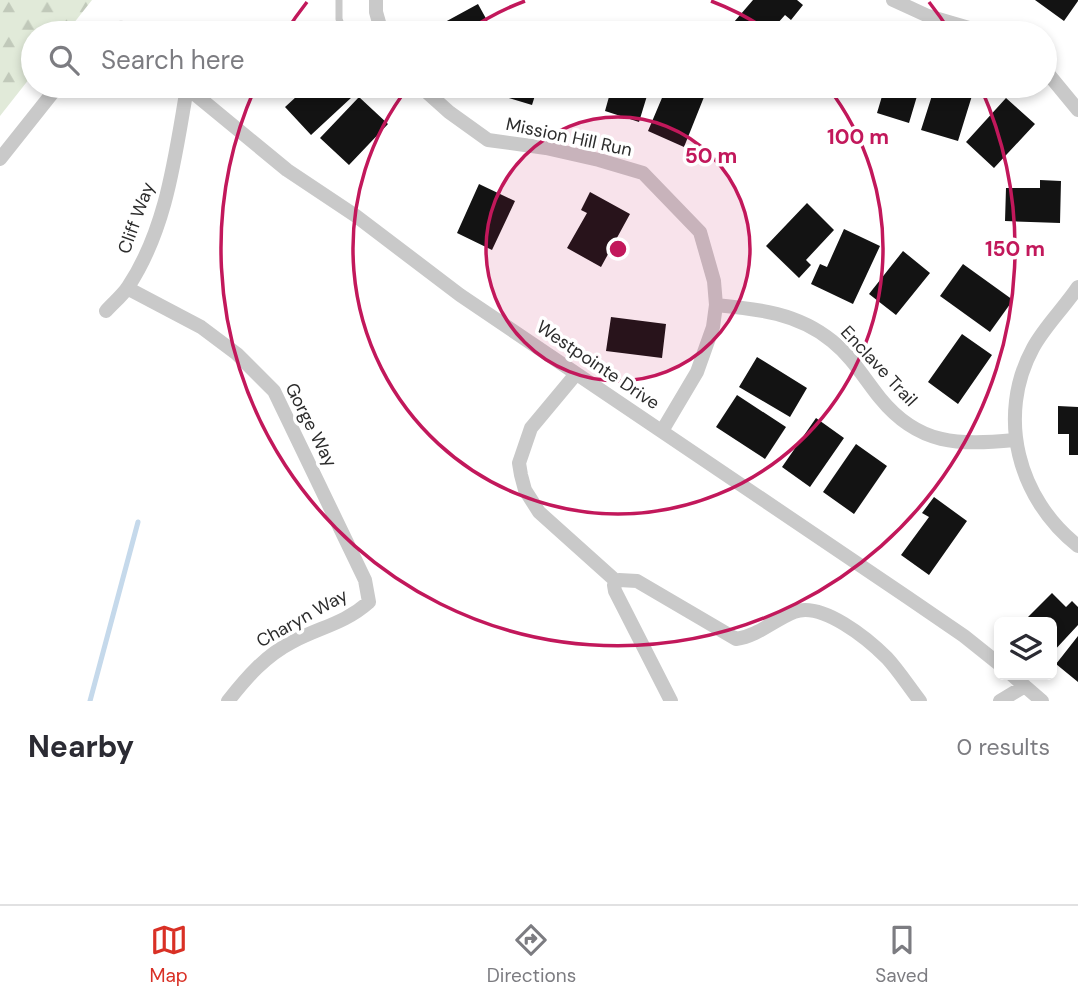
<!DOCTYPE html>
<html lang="en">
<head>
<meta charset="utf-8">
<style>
  body { margin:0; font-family:"DM Sans",sans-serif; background:#f2f2f3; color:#2b2b33 }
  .controls { position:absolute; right:21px; bottom:21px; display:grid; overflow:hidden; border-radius:10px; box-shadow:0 4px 10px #0003 }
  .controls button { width:63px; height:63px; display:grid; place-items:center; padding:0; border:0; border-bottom:2px solid #e1e1e2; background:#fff; color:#2b2b33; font:35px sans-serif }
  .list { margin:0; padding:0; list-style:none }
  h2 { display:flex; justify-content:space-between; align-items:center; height:91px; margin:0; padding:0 28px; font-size:30px }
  h2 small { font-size:23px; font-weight:400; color:#7c7c81 }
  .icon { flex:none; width:38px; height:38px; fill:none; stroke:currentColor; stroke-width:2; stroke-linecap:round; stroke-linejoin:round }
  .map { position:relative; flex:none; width:1078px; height:701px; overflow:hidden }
  .search { position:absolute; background:#fff; box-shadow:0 4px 10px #0003; left:21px; right:21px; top:21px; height:77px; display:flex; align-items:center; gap:18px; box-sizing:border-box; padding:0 24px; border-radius:38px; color:#7c7c81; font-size:26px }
  .sheet { height:203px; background:#fff }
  nav { display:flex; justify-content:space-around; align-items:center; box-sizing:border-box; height:98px; border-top:2px solid #e1e1e2; background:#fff; font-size:19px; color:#7c7c81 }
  nav a { display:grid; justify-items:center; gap:4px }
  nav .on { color:#d93025 }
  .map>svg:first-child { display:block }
  .forest { fill:url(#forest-firs) }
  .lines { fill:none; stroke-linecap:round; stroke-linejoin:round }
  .stream { stroke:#c5d9eb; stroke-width:5 }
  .building { fill:#131313 }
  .lane { stroke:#c9c9c9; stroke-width:7 }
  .street { stroke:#c9c9c9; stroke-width:14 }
  .ring { fill:none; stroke:#c2185b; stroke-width:3.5 }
  .labels { text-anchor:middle; stroke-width:7; stroke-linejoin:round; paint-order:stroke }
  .street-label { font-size:18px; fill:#2c2c2c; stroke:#fff }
  .centre { fill:#c2185b; stroke:#fff; stroke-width:3.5 }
  .ring-label { font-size:21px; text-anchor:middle; font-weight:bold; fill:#c2185b; stroke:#fff; stroke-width:7; stroke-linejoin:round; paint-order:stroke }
</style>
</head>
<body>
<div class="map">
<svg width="1078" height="701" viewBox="0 0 1078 701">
  <defs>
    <pattern id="forest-firs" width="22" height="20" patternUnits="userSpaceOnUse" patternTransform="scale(1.75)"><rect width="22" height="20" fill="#e1ead9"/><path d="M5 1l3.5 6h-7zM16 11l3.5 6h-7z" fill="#c1c9ba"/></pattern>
  </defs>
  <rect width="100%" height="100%" fill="#fff"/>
  <path class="forest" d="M0,0h92l-26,33h-33v41l-33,42z"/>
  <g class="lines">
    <path class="stream" d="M90,701l48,-179"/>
  </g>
  <path class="building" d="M753,0h44l6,5 -12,15 -6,-5 -16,18h-22l-13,-11z
    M1035,0h43v1l-14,20z
    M478,4l16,29h-58l-2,-5z
    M308,86h34l10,11 -41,38 -26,-28z
    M491,86h47l-6,19 -43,-13z
    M612,86h38l-11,36 -34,-11z
    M667,86h10l27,11 -20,50 -36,-16z
    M885,86h35l-11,37 -32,-10z
    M935,86h40l-17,55 -37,-11z
    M359,97l29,27 -39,41 -29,-27z
    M1006,98l29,26 -41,44 -28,-26z
    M1040,180l21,1 -1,42 -55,-2 1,-33h34z
    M479,184l36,17 -23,49 -35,-17z
    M590,192l40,22 -29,53 -34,-19 20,-35 -6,-3z
    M807,203l27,27 -28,30 5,5 -12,13 -33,-32z
    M844,229l36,17 -27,58 -42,-20 9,-20 7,3z
    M903,251l27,22 -34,42 -27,-21z
    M963,264l50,36 -23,32 -50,-36z
    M611,317l55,7 -4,34 -56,-7z
    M962,334l30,21 -34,49 -30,-22z
    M757,357l50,31 -17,29 -51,-30z
    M737,395l49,32 -21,32 -49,-32z
    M1058,406l20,1v48h-9v-21h-11z
    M816,418l28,20 -34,49 -28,-20z
    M856,444l31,22 -33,48 -31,-22z
    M934,497l33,24 -38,54 -28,-20 28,-38 -7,-4z
    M1052,593l14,14 6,-6 6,6v18l-26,28v-31h-29z
    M1078,636v46l-22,-18z"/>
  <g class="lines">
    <path class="lane" d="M339,0v19l5,14"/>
    <path class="street" d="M376,0v12l6,21
      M893,0l35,16 58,17
      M103,33c12,-7 24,-7 36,0
      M1045,70l33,40
      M185,86l102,84 69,46 104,79 447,302 57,39 35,28
      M420,86l29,26 39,28 58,8 53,12 44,13 57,59 14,49 2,24 -3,22 -16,45 -35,59
      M0,159l58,-73
      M1078,287c-14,21 -33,39 -45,61 -37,68 -15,151 45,198
      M127,288l74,39 36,27 37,37 91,189 4,22c-25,22 -49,25 -77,40 -27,14 -45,35 -64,59
      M716,305c42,4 82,8 116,36 20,16 32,37 48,57 39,48 79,47 135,42
      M106,311c7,-8 16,-15 22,-24 39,-59 47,-131 59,-199
      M576,374l-45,54 -12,35 2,12 4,15 14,22 78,70
      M1012,675l30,26
      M671,701l-56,-110 -1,-6 5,-5 18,1 99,58c22,-3 38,-19 58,-27 28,-11 74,27 93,46 12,13 22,29 33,43
      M1000,701l25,-15"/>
  </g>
  <circle cx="618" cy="249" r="132" fill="#c2185b" fill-opacity=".12"/>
  <g class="ring">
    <circle cx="618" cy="249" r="132"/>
    <path d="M466 32A265 265 0 0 1 525 1M711 1A265 265 0 0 1 770 32M827 86A265 265 0 1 1 409 86"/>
    <path d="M285 33A397 397 0 0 1 307 2M929 2A397 397 0 0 1 951 33M981 88A397 397 0 1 1 255 88"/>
  </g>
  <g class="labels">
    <g class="street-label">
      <text transform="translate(569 137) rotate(12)" y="6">Mission Hill Run</text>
      <text transform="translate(136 218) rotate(-70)" y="6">Cliff Way</text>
      <text transform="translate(598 365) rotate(34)" y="6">Westpointe Drive</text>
      <text transform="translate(879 366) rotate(47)" y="6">Enclave Trail</text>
      <text transform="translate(311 425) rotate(63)" y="6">Gorge Way</text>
      <text transform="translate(302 618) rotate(-29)" y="6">Charyn Way</text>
    </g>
  </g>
  <circle cx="618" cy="249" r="10" class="centre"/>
  <g class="ring-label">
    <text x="858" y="144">100 m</text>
    <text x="711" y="163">50 m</text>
    <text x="1015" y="256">150 m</text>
  </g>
</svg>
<div class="controls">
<button><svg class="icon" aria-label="layers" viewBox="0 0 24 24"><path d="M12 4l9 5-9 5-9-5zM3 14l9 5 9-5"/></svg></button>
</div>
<div class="search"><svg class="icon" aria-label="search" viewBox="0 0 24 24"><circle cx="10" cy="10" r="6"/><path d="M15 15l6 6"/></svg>Search here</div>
</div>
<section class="sheet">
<h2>Nearby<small>0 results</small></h2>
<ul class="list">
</ul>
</section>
<nav>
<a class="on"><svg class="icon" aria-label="map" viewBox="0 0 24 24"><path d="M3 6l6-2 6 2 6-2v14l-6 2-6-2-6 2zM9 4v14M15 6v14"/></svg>Map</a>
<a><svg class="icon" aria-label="directions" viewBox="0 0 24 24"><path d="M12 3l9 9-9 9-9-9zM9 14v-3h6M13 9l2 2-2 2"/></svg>Directions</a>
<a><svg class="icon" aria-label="saved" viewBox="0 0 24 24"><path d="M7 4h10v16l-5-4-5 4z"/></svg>Saved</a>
</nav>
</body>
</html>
